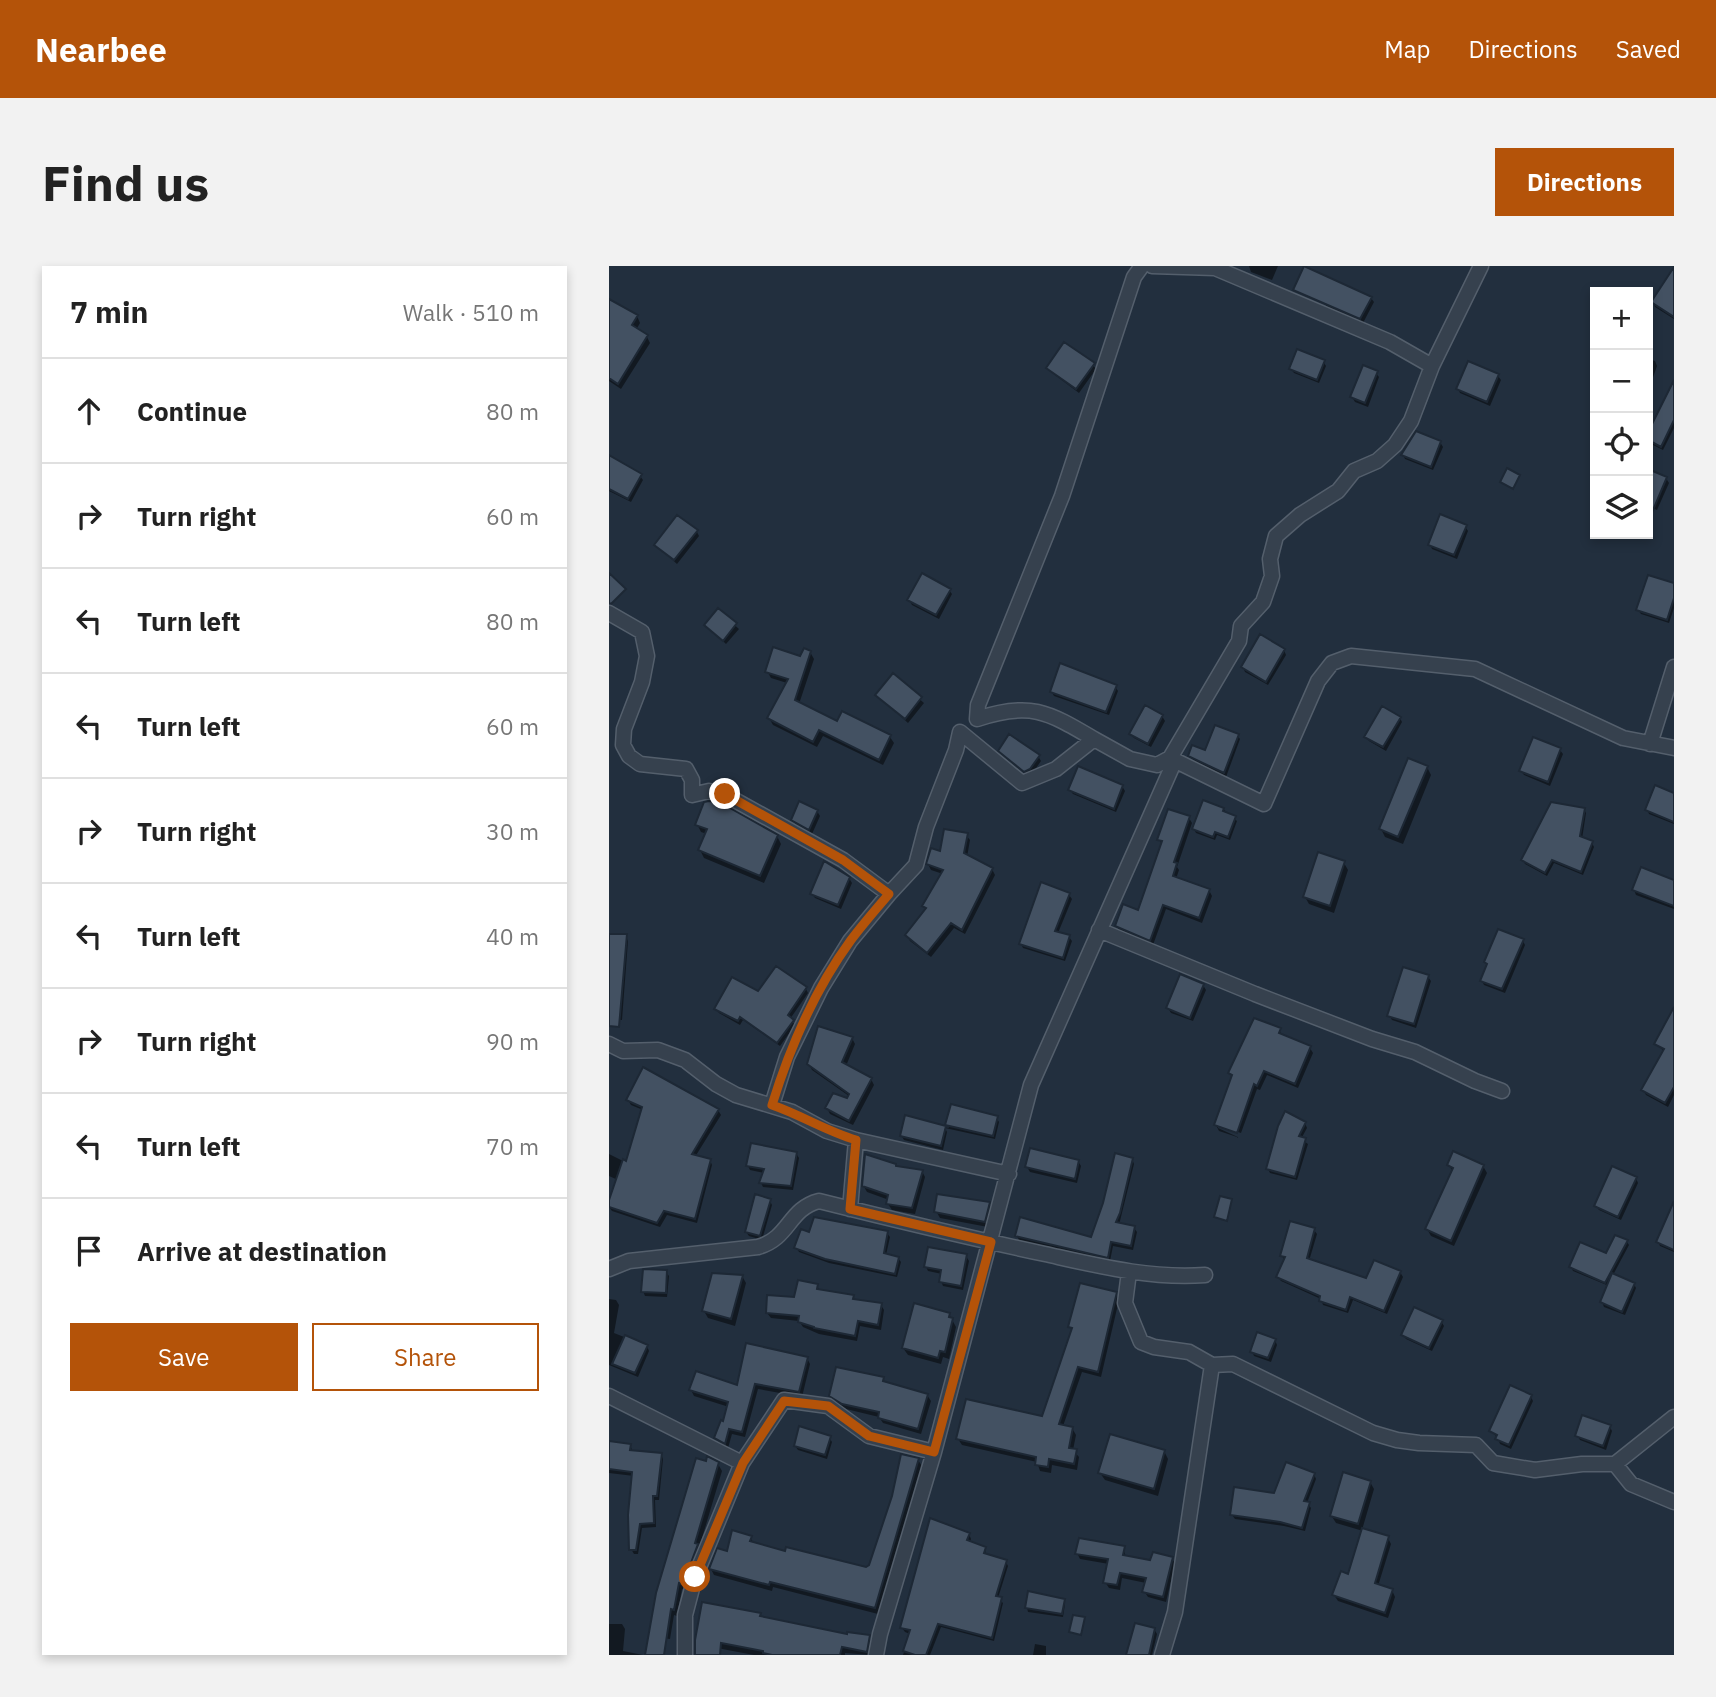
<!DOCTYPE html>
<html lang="en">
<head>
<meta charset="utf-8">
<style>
  body { margin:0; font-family:"IBM Plex Sans",sans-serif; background:#f2f2f2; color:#222 }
  .controls { position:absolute; right:21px; top:21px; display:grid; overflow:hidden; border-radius:0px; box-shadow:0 4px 10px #0003 }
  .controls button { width:63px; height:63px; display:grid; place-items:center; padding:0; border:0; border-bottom:2px solid #e0e0e0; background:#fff; color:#222; font:35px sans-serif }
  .stop { position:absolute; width:21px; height:21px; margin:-16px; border:5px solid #b45309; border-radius:50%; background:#fff }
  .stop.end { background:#b45309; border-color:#fff; box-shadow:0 2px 7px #0008 }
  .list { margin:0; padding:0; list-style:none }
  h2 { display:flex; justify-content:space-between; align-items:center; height:91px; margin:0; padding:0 28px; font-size:30px }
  h2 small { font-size:23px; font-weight:400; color:#767676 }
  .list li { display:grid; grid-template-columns:46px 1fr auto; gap:21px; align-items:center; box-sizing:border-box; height:105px; padding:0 28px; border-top:2px solid #e0e0e0 }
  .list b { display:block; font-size:26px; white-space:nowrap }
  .list em { font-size:23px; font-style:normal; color:#767676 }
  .actions { display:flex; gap:14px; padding:21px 28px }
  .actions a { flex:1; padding:16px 0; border:2px solid #b45309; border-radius:0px; text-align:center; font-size:24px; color:#b45309 }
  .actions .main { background:#b45309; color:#fff }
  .icon { flex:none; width:38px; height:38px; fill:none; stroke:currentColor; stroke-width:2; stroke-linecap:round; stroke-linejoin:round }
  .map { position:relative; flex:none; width:1065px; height:1389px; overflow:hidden; border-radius:0px }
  header { display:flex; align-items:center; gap:42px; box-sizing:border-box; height:98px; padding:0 35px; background:#b45309; color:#fff }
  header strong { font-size:33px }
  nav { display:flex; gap:38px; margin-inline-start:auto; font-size:24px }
  .intro { display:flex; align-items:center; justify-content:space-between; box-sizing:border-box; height:168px; padding:0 42px }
  h1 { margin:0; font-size:49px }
  .button { padding:18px 32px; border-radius:0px; background:#b45309; color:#fff; font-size:24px; font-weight:700 }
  main { display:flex; gap:42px; padding:0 42px }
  aside { flex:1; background:#fff; border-radius:0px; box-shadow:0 4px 10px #0003 }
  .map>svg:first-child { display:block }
  .shadow { fill:#0007 }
  .building { fill:#435162; stroke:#1d2835; stroke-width:2 }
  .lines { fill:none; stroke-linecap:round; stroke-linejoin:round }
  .street-casing { stroke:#545f6c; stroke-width:17 }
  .street { stroke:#36414e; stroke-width:14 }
  .route { stroke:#b45309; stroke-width:9 }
</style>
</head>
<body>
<header>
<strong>Nearbee</strong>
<nav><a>Map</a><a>Directions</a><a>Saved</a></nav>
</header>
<div class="intro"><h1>Find us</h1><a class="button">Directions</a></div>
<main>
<aside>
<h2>7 min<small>Walk · 510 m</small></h2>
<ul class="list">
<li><svg class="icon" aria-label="ahead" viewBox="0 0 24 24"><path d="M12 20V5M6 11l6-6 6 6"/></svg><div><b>Continue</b></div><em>80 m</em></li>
<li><svg class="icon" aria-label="right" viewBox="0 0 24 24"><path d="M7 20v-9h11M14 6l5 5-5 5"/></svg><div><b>Turn right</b></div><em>60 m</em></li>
<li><svg class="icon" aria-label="left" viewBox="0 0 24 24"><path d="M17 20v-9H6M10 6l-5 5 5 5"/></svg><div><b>Turn left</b></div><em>80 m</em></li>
<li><svg class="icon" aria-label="left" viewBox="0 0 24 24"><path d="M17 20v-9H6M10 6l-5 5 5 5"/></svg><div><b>Turn left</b></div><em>60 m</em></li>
<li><svg class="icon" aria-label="right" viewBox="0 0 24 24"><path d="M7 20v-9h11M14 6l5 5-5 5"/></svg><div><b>Turn right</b></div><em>30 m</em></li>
<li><svg class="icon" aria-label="left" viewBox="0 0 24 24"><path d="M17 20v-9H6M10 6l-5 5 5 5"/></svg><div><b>Turn left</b></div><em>40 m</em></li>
<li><svg class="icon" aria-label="right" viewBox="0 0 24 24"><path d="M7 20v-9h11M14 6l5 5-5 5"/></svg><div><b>Turn right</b></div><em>90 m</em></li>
<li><svg class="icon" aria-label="left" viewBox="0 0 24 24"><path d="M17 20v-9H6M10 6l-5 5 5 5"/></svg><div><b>Turn left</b></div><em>70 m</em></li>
<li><svg class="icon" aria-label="arrive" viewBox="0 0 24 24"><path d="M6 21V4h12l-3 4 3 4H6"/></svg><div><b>Arrive at destination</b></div></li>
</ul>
<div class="actions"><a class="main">Save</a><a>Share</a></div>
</aside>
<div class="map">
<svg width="1065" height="1389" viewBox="0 0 1065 1389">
  <rect width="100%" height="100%" fill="#222f3e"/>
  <path class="shadow" d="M640,0h29l-6,14 -21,-8z
    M727,15l35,17 3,4 -11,21 -36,-16 -3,-4z
    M1065,15v38l-19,-12 -2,-5z
    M0,37l28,13 3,7 -4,7 11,7 3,6 -29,46 -12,-8z
    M1039,93l7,2 2,5 -9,26z
    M714,95l3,5 -7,17 -25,-10 -3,-4z
    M484,99l3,4 -17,24 -28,-21 -3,-4z
    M767,107l3,4 -11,30 -13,-5 -3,-5z
    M889,110l3,4 -11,26 -30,-13 -2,-4z
    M1065,118v44l-11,22 -14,-7 -1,-7z
    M831,176l3,5 -10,23 -28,-11 -2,-4z
    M0,191l31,19 3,4 -12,22 -22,-11z
    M1039,205l18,7 3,5 -12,27 -9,-4z
    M856,260l3,5 -11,28 -25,-10 -2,-5z
    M88,266l2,4 -22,28 -21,-19z
    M1065,319v23l-5,15 -28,-9 -3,-4z
    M340,324l3,4 -13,25 -27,-14 -3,-5z
    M109,344l21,19 -13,15 -20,-19z
    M675,384l2,5 -18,30 -23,-13 -2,-5z
    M201,386l4,7 -15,45 38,20 53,13 4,6 -11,22 -60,-29 -6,11 -44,-22 -4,-7 18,-35 -16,-5 -4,-7z
    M284,410l31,27 -16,20 -31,-28z
    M506,420l3,5 -9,24 -55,-19 -3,-5z
    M553,450l3,5 -14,26 -17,-9 -3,-4z
    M791,452l2,4 -16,29 -17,-10 -3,-4z
    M628,469l3,4 -14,38 -33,-17 -3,-4 16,-4z
    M951,484l3,4 -13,32 -26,-11 -3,-4z
    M391,485l38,5 3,5 -9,13 -5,2z
    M818,501l4,8 -28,69 -18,-7 -4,-8z
    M513,520l3,5 -9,21 -43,-18 -3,-4z
    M1065,529v29l-25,-10 -2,-5z
    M614,543l14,12 -7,19 -13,-5 -2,5 -19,-7 -2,-4z
    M975,543l2,4 -4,26 10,4 2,4 -11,28 -29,-12 -7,13 -22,-12 -2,-4z
    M208,545l3,5 -8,18 -16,-9 -3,-5z
    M580,552l3,5 -15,44 2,3 -3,9 33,11 3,6 -10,27 -36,-14 -13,36 -33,-13 -3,-6 22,-13 23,-68 -3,-6z
    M88,558l80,12 4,8 -17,39 -60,-25 -4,-8 7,-16 -6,-2z
    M357,569l4,5 -3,17 25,12 3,6 -30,59 -11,-6 -23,29 -21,-16 -3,-6 19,-24 -2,-5 19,-32 -12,-4 -3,-6z
    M735,597l4,7 -14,43 -25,-9 -4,-7z
    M240,612l3,5 -11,26 -26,-11 -3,-4z
    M1065,615v28l-38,-14 -2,-5z
    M460,629l3,4 -14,34 11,4 3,4 -7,20 -42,-13 -2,-4z
    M0,670h17l2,5 -6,79 -13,-1z
    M914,675l2,4 -20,48 -21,-8 -2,-4 6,-16 -2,-3z
    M819,711l3,4 -15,47 -24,-8 -3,-5z
    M594,719l3,5 -13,31 -22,-8 -3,-5z
    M197,723l2,4 -18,26 5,6 -15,21 -37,-26 -3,5 -21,-12 -3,-4 43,-15z
    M1065,744v85l-6,12 -22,-12 -3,-5 22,-38 -9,-8z
    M670,764l4,7 27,11 3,5 -15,35 -31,-13 -7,15 -3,-1 -16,44 -23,-8v3l22,10 -21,-7 -3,-6 17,-47 -3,-5z
    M243,772l3,6 -9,22 25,13 3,6 -21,40 -23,-11 -3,-6 20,-8 2,-4 -37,-26 -3,-6z
    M19,834l90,10 3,5 -26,42 15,3 2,5 -15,58 -30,-8 -7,12 -48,-16 -3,-4 9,-27 -9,-4v-22l18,9 16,-53 -12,-5z
    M297,851l43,11 -2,-3 49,-8 3,5 -4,17 -50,-11 2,4 -4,18 -39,-10 -3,-5z
    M696,857l2,5 -6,11 7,5 -11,36 -27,-7 -2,-4z
    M187,887l3,5 -6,32 -30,-3 -2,-4 3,-10 -14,-3 -2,-4z
    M523,893l2,5 -15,61 15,3 3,4 -4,18 -20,-4 -3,15 -91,-21 -2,-4 75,3z
    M469,895l3,5 -4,17 -47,-11 -3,-5z
    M840,899l34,1 4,7 -33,73 -23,-10 -4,-7 26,-57z
    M313,905l3,6 -10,37 -23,-4 -4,-6 1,-4 -22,-8 -4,-7z
    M1027,912l2,5 -17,37 -22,-10 -3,-4z
    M161,935l2,4 -10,35 -13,-4 -3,-4z
    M380,937l4,7 -5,17 -48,-9 -4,-7z
    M1065,941v45l-14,-6 -2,-4z
    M705,964l3,4 -8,27 58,19 33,-8 3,5 -16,37 -34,-14 -5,13 -25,-8 -2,-6 -40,-18 -3,-4 7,-16 -3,-5z
    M278,967l3,4 -4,18 12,3 3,4 -4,15 -68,-14 -30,-11 -3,-5 14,-13z
    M1018,976l2,3 -16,30 21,9 2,4 -11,27 -21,-8 -2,-5 7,-16 -36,-15 -2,-4 35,-12z
    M357,990l3,5 -6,29 -20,-4 -2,-5 1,-7 -14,-3 -2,-4z
    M57,1006l3,4 -2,21 -22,-1 -2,-5z
    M133,1010l4,7 -11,43 -27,-8 -4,-7z
    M208,1020l3,5 33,6 2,4 26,4 3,5 -3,20 -21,-4 -3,15 -38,-7 -16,-7 -4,-6 -28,-3 -4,-5z
    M507,1028l3,6 -18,77 -19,-5 -19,54 9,2 4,7 -3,15 6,7 -2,13 -25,-5 -1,8 -11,-2 -3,-9 -75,-17 -4,-6 85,-21 30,-87 -3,-4z
    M0,1033l7,1 3,5 -5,28 33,13 2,5 -11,26 -29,-12z
    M340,1048l7,13 -7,32 -6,-2 -2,7 -33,-9 -5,-7z
    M832,1055l3,5 -12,25 -26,-12 -3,-4z
    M666,1074l2,5 -6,17 -17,-6 -2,-5z
    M198,1092l3,6 -8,33 -44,-8 -13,48 -13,-3 -4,14 -8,-4 -4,-6 8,-15 5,-16 -35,-11 -3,-6 47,-3z
    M274,1113l3,5 41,11 4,6 -10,33 -38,-11 -4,-6 -33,-8 -11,-7 -4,-6z
    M922,1131l2,4 -22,48 -11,-5 -2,-6 -7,-7z
    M1001,1161l2,4 -6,19 -26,-10 -3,-5z
    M220,1171l3,5 -5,17 -29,-9 -3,-4z
    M0,1177l21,2 3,7 28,2 2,5 -4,41h-4l1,27 -14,1 -4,26h-4l-3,-5 3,-73 -25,-3z
    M555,1185l4,8 -10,37 -53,-16 -5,-7z
    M309,1194l4,6 -44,148 -105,-27 -1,4 -58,-16 -3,-6 39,-32 4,7 112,25 5,-3z
    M109,1198l4,7 -23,77 2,4 -15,38 -4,-1 -5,27 -3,-1 -4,24 -15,-2z
    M705,1208l2,5 -9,24 4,5 -6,23 -21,-5 -49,-7 -3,-4z
    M761,1216l4,7 -12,41 26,8 3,6 -13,42 14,4 3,7 -7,21 -50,-17 -4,-6 15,-19 14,-45 -27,-8 -5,-8z
    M360,1268l2,5 -1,3 15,7 1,7 20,6 2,4 -10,32 5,5 -9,38 -53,-14 -11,28h-27l7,-21 -5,-2 -3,-4z
    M514,1282l3,9 26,5 20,-4 3,6 -9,38 -18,-5 -4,-6 2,-8 -24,-5 -2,12 -11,-2 -4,-6 4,-18 -29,-5 -3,-6z
    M454,1335l2,3 -2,13 -35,-5 -1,-4z
    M151,1348l2,4 87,18 20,1 4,7 -2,11 -26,-2v2h-91l-53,-10z
    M0,1358h13l3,5 -2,22 20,4h-34z
    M545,1363l3,5 -5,21h-24z
    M426,1378l11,2v9h-13z"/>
  <path class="building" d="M695,0l68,31 -12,22 -67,-29z
    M1065,1v50l-23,-15z
    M0,33l29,16 -6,10 16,10 -30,49 -9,-6z
    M455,76l31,21 -19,26 -30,-21z
    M688,83l28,11 -8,20 -28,-11z
    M859,95l31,13 -12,28 -31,-13z
    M754,99l15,6 -13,32 -15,-6z
    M1065,114v40l-13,27 -13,-7v-8z
    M807,165l25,10 -10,26 -30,-12z
    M0,189l33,19 -14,25 -19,-10z
    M898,202l13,7 -7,14 -13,-7z
    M1039,203l19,8 -19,45z
    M831,248l27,11 -13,30 -26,-10z
    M68,249l21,15 -24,30 -20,-15z
    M0,307l17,16 -15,15 -2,-1z
    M313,307l29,16 -15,26 -29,-15z
    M1039,309l26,8v15l-7,22 -31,-10z
    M109,342l19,15 -14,18 -19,-16z
    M651,368l25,15 -19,33 -25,-15z
    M164,381l27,9 4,-8 7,3 -16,49 42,21 5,-10 49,24 -12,25 -60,-30 -6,12 -46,-24 21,-39 -23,-7z
    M451,397l57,22 -11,27 -56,-20z
    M284,407l29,24 -17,22 -30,-24z
    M536,439l18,10 -15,29 -19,-10z
    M773,440l19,11 -18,30 -19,-10z
    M606,459l24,9 -15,39 -36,-17 4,-11 13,5z
    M400,468l31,21 -10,14 -6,3 -26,-21z
    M924,471l28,11 -13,34 -29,-11z
    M799,492l20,8 -30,71 -19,-8z
    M469,500l45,19 -9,24 -46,-19z
    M1046,519l19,8v29l-29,-12z
    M594,534l21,8 -1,3 13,5 -8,21 -13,-5 -2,5 -21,-8z
    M100,535l12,2 57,32 -18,41 -62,-26 9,-21 -12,-4 9,-23z
    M190,535l19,9 -9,20 -18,-10z
    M942,536l34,6 -5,28 13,5 -12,31 -29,-12 -7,13 -24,-13z
    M559,543l22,7 -16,46 3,1 -4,13 37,13 -11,29 -36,-13 -13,36 -35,-15 8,-22 15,6 24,-69 -5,-1z
    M335,563l24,4 -4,20 29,15 -31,62 -11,-7 -24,30 -22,-18 21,-27 -4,-2 21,-36 -17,-6 5,-16 9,3z
    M709,586l27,9 -15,45 -27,-9z
    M215,595l26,16 -12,28 -28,-11z
    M1032,601l33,13v26l-42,-16z
    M432,616l29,11 -15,38 15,4 -7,23 -44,-14z
    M889,663l26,10 -22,50 -22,-8 7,-17 -3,-2z
    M0,668h18l-8,93 -10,-1z
    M167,700l31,21 -19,28 6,5 -17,23 -37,-26 -2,4 -24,-12 18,-32 26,14z
    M794,701l26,8 -15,49 -27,-8z
    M571,708l24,10 -14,34 -24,-10z
    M1065,741v80l-9,16 -24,-13 23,-41 -10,-5z
    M645,752l27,10 -2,5 32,13 -16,38 -31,-13 -7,15 -3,-2 -17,49 -23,-8 18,-50 -4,-2z
    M209,760l35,11 -11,25 30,16 -23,43 -24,-13 8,-15 14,5 2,-4 -42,-30z
    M34,801l76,42 -27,45 19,5 -16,60 -31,-8 -7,12 -48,-16v-7l14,-41 3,2 16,-54 -16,-7z
    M342,838l47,12 -5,20 -48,-11z
    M676,845l21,11 -7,14 7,2 -11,39 -29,-8 12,-43z
    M296,849l41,11 -5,20 -41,-10z
    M142,877l46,9 -6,34 -32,-3 5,-14 -18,-3z
    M421,882l49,12 -4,19 -50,-12z
    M844,885l31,14 -33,76 -26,-12 28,-61 -6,-3z
    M506,887l18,5 -13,55 -4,9 19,4 -4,20 -20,-4 -3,16 -93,-22 5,-19 71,20 12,-34z
    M256,888l31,10v2l27,4 -11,38 -26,-4 2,-9 -26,-9z
    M1003,900l25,11 -19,40 -24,-11z
    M146,928l16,5 -11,37 -15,-4z
    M328,928l53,8 -5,20 -51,-10z
    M611,930l12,3 -5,22 -13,-4z
    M1065,935v49l-18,-8z
    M205,951l74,14 -4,22 15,4 -4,17 -70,-15 -31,-11 7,-19 8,3z
    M681,955l25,7 -8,30 59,20 8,-18 27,11 -17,40 -34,-14 -4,13 -27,-9 1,-5 -44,-19 9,-20 -5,-1z
    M1006,969l13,5 -23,43 -36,-16 11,-25 26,11z
    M319,981l39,7 -6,32 -22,-4 2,-12 -17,-3z
    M34,1003l24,1 -1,23 -25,-1z
    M103,1007l31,2 -12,44 -29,-8z
    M1003,1007l23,10 -13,29 -22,-10z
    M189,1014l20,4 -1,5 37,6 -1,4 29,4 -4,22 -20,-4 -3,15 -41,-8v-1l-16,-5 1,-6 -33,-3 1,-18 27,2z
    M471,1017l37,9 -19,80 -20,-5 -19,57 14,3 -4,21 8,1 -3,15 -25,-5 -1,8 -13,-2 1,-8 -80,-18 10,-40 76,17 30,-88 -4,-1z
    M305,1037l36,10 -1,4 4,1 -8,34 -5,-1 -2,7 -36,-10z
    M805,1041l29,13 -14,28 -28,-13z
    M648,1066l19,7 -8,19 -18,-6z
    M16,1069l23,10 -13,28 -23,-9z
    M137,1077l62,14 -9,35 -44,-8 -13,48 -13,-3 -4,15 -11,-6 7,-18 2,1 5,-19 -39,-12 7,-19 41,14z
    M227,1101l48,10 -1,4 45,13 -10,35 -40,-11 1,-6 -37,-8 -13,-8z
    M901,1119l22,10 -23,50 -14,-6 2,-4 -8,-4z
    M973,1149l29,10 -8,21 -28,-10z
    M190,1160l32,10 -6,19 -31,-9z
    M501,1168l55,16 -11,39 -56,-16z
    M0,1175l22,3 -1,6 32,3 -5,43h-4l1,27 -14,1 -4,26h-7l-1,-35 4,-43 -23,-3z
    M292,1188l18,4 -44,150 -105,-26 -1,3 -60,-16 8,-21 10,3 5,-21 20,6 -2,5 35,10 1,-4 80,20 3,-2 23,-69z
    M98,1190l12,6 -24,81 3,1 -15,40 -4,-1 -5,27 -3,-1 -7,46h-19l11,-62 40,-135 10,3z
    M677,1196l29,11 -11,28 6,1 -8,26 -22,-6 -50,-7 4,-28 40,6z
    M734,1206l28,9 -13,43 -28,-8z
    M321,1252l40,15 -3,7 19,7 -2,6 23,7 -11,36 6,1 -10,41 -54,-14 -12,31h-11l-12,-4 7,-21 -10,-2z
    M753,1262l27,8 -14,47 18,6 -8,24 -53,-18 9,-24 7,3z
    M470,1272l46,8 -2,9 27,5 3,-8 20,5 -10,40 -21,-5 4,-14 -26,-5 -3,12 -14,-2 5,-24 -33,-5z
    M419,1325l37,8 -3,15 -37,-6z
    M93,1336l59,11 -1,3 87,18v-2l23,3 -3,17 -25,-5 -2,8h-68l-9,-2v-2l-42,-8 -1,12h-25v-15z
    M464,1349l12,2 -4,18 -12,-3z
    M526,1357l20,5 -6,27h-23z"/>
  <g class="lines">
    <defs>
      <path id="street" d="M543,0l63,2 175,74 42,24
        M872,0l-49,100 -21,55 -16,24 -18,16 -23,10 -16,20 -38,24 -24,21 -6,23 2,17 -9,26 -22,24 -2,15 -69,117 94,46 54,-123 14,-18 19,-7 124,13 148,69 51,10
        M0,347l33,19 5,24 -5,26 -18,47 -1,16 6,11 11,8 46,5 6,11v15l17,-4 15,3 119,66 46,34
        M485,473c-46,-27 -64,-38 -117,-20l1,-14 84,-209 72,-219 8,-11
        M1041,478l24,-77
        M490,664l156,64 117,45 43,13 60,29 27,10
        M0,778l14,7 35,-1 27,10 31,24 20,11 56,17 35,19 29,9 153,34
        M163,839l15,-48 34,-69 29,-47 39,-47 27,-29 10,-38 30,-77 4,-18 62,51 34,-14 38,-30 36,20 27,6 13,-7 2,9 -141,318 -97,367 -54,182 -4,21
        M241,943l6,-69
        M0,1003l20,-8 129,-14c32,-9 30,-38 61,-46 76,19 151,37 226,53 54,12 105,25 160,21
        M520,1006l-4,31 16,39 13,5 35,5 23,13 21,-1 140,69 24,7 22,3 57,2 17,18 42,7 47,-6h33l59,-47
        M0,1130l133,67 42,-63 44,6 41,30 65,16
        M1006,1198l16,20 43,18
        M76,1389v-40l10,-38 47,-114
        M553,1389l13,-43 37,-247"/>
    </defs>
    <use href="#street" class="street-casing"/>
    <use href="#street" class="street"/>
  </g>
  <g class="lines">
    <path class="route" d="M86,1311l48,-114 41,-62 44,5 41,30 65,16 57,-210 -141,-33 6,-69c-30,-9 -55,-25 -84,-35 18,-58 43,-116 79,-165 12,-16 25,-31 38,-46l-46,-34 -118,-66"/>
  </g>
</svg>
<div class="controls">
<button>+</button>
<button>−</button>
<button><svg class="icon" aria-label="locate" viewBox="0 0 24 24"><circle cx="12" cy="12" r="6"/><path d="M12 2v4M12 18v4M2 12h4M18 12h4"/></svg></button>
<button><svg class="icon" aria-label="layers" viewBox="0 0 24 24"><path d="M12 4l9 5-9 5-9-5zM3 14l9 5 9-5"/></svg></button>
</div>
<div class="stop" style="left:86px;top:1311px"></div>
<div class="stop end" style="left:116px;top:528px"></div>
</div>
</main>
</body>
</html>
